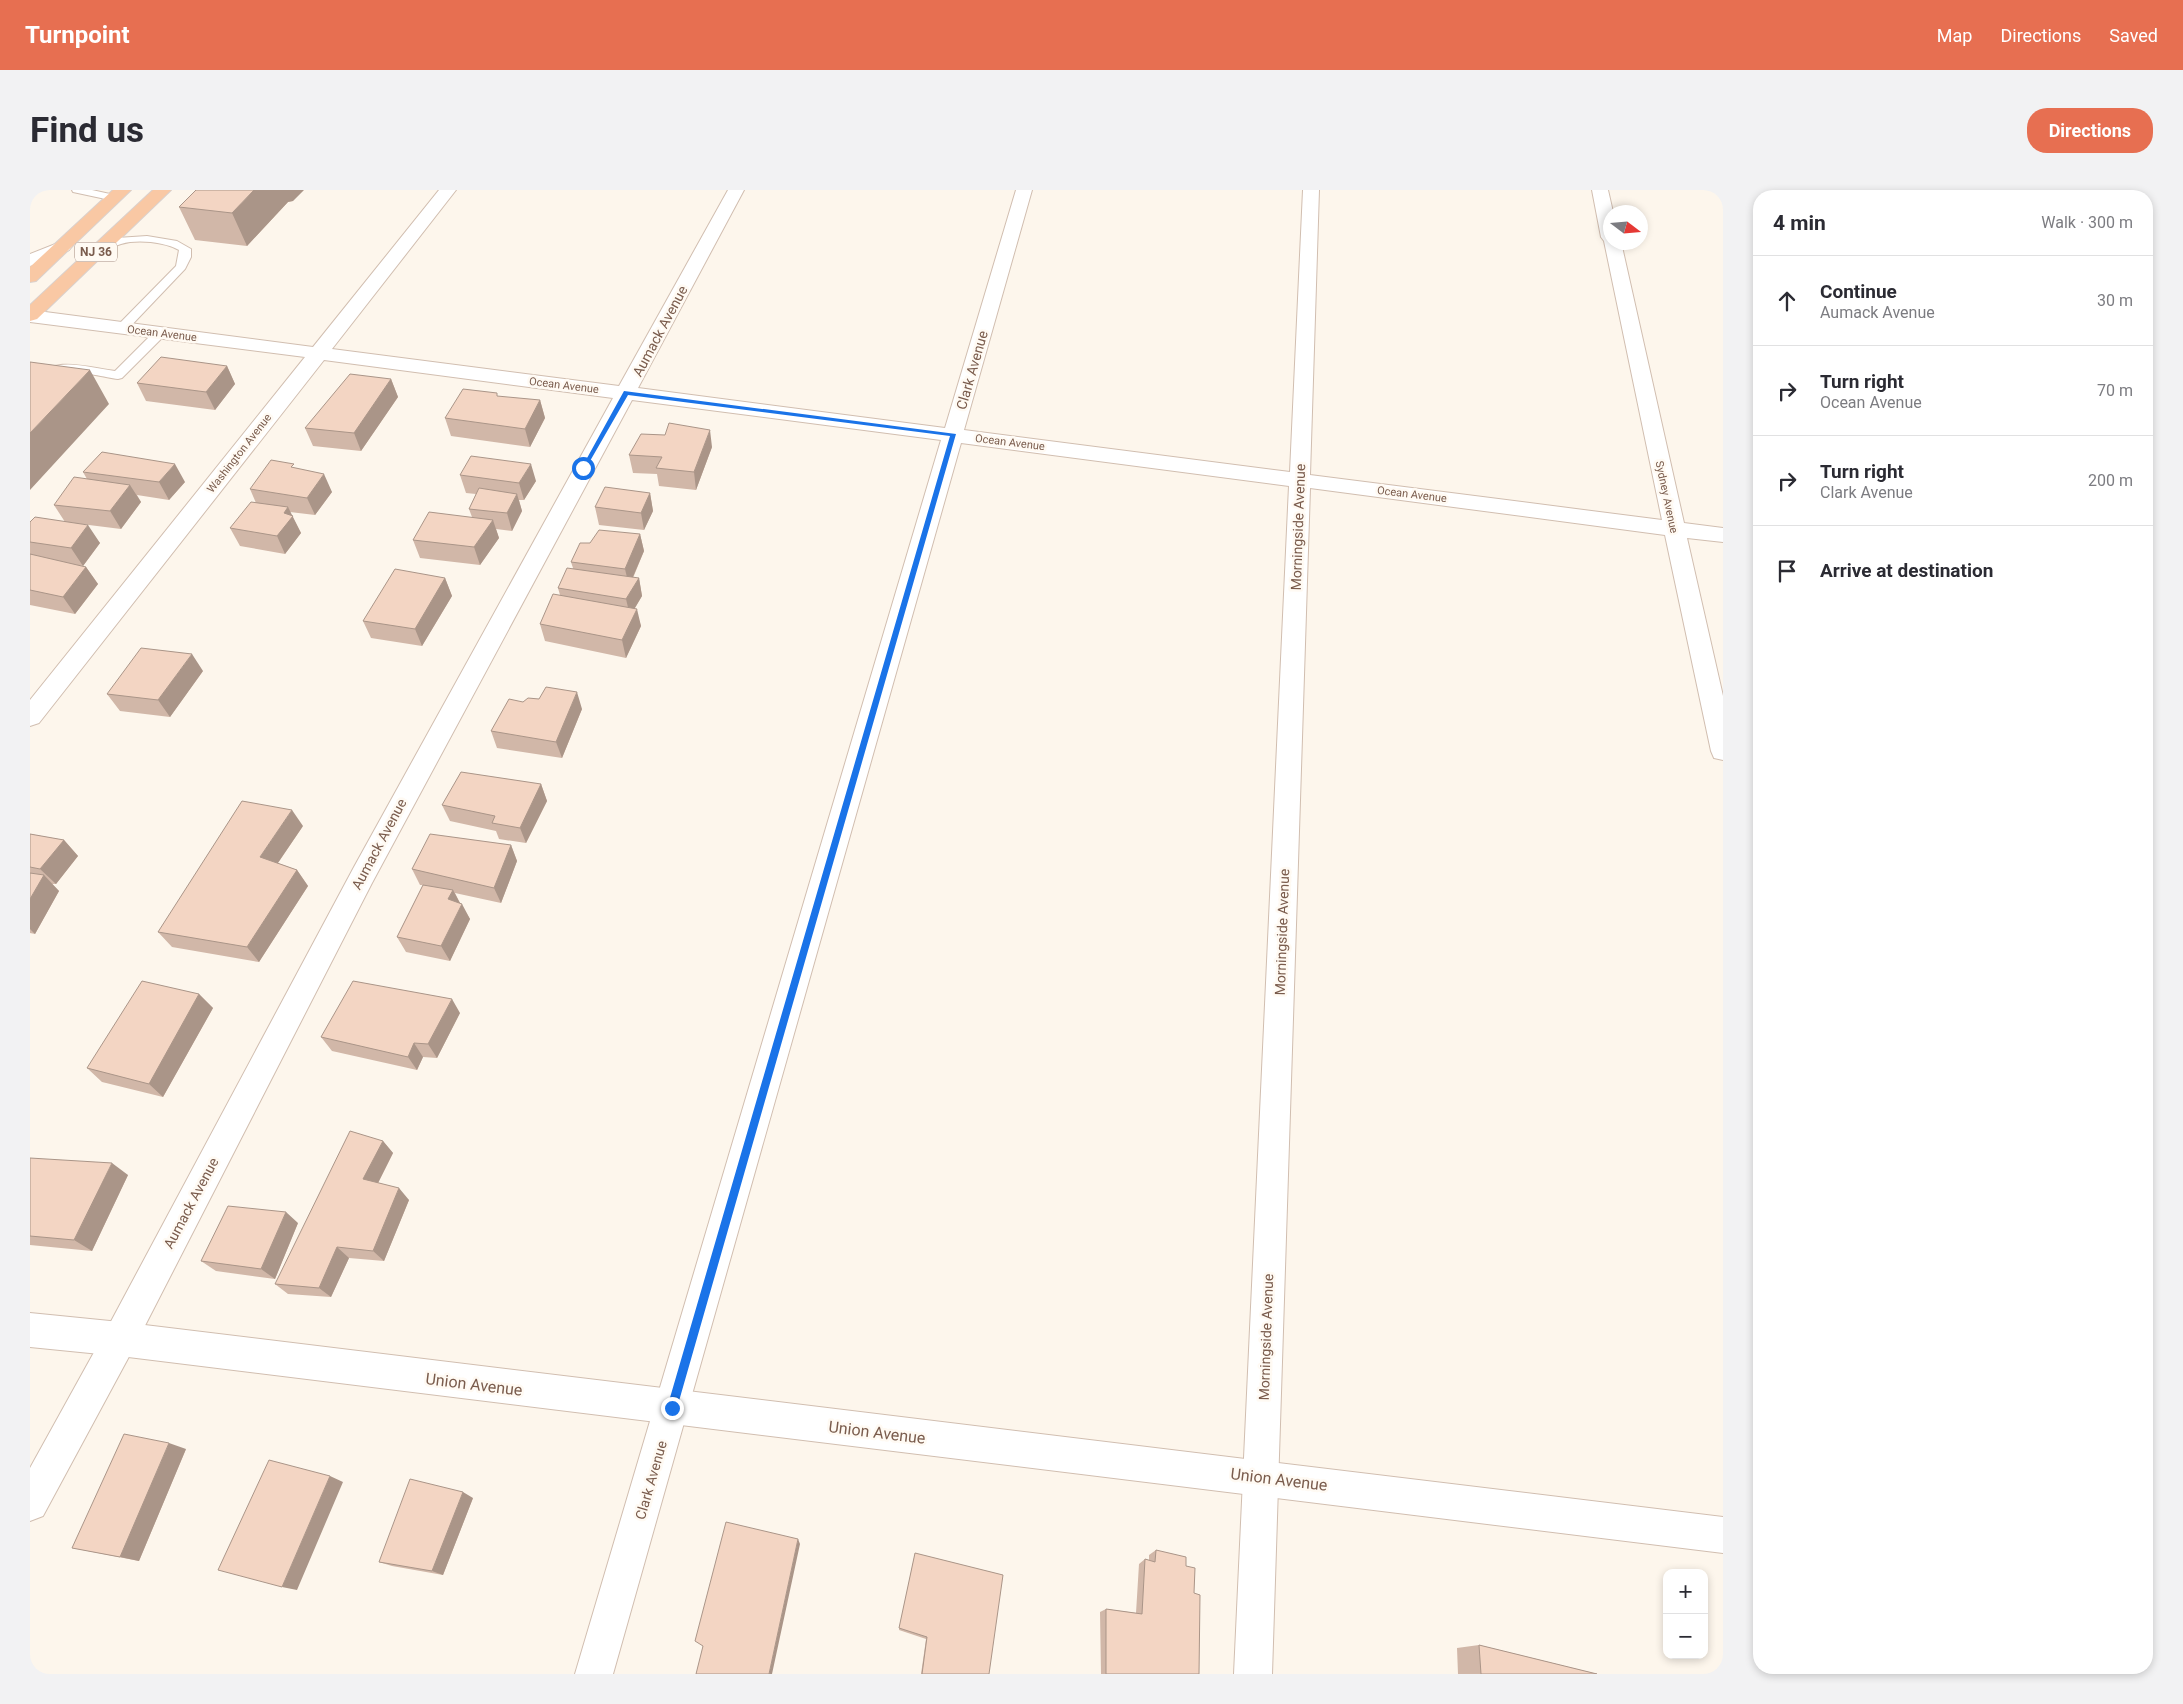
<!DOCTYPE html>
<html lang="en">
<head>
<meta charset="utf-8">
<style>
  body { margin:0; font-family:Roboto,sans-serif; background:#f2f2f3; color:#2b2b33 }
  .controls { position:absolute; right:15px; bottom:15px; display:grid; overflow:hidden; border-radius:10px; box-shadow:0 2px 8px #0003 }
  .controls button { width:45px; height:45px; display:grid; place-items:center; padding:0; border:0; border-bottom:1px solid #e1e1e2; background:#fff; color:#2b2b33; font:25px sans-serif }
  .compass { position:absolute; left:1573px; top:15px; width:45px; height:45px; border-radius:50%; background:#fff; box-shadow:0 2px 8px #0003; rotate:106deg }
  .stop { position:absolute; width:15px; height:15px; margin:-11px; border:4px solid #1a73e8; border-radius:50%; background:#fff }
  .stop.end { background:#1a73e8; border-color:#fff; box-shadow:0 1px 5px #0008 }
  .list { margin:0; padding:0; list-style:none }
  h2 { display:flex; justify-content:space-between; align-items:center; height:65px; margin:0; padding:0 20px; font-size:21px }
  h2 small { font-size:16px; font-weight:400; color:#7c7c81 }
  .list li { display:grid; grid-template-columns:32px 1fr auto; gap:15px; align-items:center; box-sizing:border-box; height:90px; padding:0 20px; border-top:1px solid #e1e1e2 }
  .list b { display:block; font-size:19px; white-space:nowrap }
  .list p { margin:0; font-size:16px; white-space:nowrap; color:#7c7c81 }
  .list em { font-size:16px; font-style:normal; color:#7c7c81 }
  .icon { flex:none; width:28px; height:28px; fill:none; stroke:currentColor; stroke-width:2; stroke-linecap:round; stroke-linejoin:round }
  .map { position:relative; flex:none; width:1693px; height:1484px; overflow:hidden; border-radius:20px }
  header { display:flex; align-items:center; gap:30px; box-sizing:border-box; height:70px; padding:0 25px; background:#e76f51; color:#fff }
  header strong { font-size:24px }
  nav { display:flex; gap:28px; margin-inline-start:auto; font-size:18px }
  .intro { display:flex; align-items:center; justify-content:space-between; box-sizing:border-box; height:120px; padding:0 30px }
  h1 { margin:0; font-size:35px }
  .button { padding:12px 22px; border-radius:20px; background:#e76f51; color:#fff; font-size:18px; font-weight:700 }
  main { display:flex; gap:30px; padding:0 30px }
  aside { flex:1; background:#fff; border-radius:20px; box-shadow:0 2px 8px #0003 }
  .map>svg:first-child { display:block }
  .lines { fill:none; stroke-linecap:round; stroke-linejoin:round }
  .service-casing { stroke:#d1beb0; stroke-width:2 }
  .minor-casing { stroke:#d1beb0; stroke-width:2 }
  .tertiary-casing { stroke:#d1beb0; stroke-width:2 }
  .trunk-casing { stroke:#dad1cd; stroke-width:2 }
  .service { fill:#fff; fill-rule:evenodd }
  .minor { fill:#fff; fill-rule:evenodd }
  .tertiary { fill:#fff; fill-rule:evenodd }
  .trunk { fill:#f9c8a4; fill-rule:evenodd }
  .wall { fill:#d1b7a8 }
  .shaded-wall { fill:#aa9588 }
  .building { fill:#f3d5c3; stroke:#aa9588 }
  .route { fill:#1a73e8 }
  .labels { text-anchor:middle; stroke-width:5; stroke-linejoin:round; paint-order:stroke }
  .far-street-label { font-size:11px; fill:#7a5c4d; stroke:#fffaf3 }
  .shield { fill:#fffaf3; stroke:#a28b7f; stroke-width:1 }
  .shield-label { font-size:12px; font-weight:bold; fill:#7a5c4d }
  .street-label { font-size:14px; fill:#7a5c4d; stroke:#fffaf3 }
  .near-street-label { font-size:16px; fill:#7a5c4d; stroke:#fffaf3 }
</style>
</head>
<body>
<header>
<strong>Turnpoint</strong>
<nav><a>Map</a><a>Directions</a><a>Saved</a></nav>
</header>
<div class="intro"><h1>Find us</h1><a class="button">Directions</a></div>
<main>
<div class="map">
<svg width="1693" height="1484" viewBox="0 0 1693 1484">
  <rect width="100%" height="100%" fill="#fdf6ec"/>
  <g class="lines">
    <defs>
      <path id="service" d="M42,0h20l27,6 1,2 -5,3 -42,-9z
        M117,46l30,5 14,8v8l-6,12 -59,62h-8l-2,-3 2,-3 58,-59 3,-16c-15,-8 -41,-11 -58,-6 -8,2 -14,7 -22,9l-6,-3 24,-12z
        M130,139l4,1 2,3 -2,3 -42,42 -4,1c-15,-2 -49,-11 -62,-6 -10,5 -17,16 -26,18v-11c25,-25 54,-13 85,-9l41,-41z"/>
      <path id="minor" d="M409,0h17l-124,159 287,37 109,-196h16l-106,198 307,40 71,-238h16l-68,240 326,42 13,-282h16l-9,285 352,45 -58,-279 -3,-4 -9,-47h16l5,22h-3v30h11l63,281 39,5v14l-36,-4 36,158v64l-9,-2 -3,-7 -46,-216 -355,-47 -38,1186h-38l55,-1188 -328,-43 -348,1231h-38l366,-1234 -309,-40 -260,483 -240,468 -89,165 -13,5v-53l78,-141 246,-460 259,-469 -289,-38 -285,363 -9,3v-26l275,-343 -275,-35v-12l283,37z
        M33,51l6,1 3,4 -3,4 -39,16v-12z"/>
      <path id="tertiary" d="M0,1123l90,9 1603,195v36l-1603,-197 -90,-9z"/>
      <path id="trunk" d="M83,0h18l-95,91 -6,1v-15z
        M123,0h18l-134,129 -7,2v-16z"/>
    </defs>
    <use href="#service" class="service-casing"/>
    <use href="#minor" class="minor-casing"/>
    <use href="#tertiary" class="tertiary-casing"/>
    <use href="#trunk" class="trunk-casing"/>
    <use href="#service" class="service"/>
    <use href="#minor" class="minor"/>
    <use href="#tertiary" class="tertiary"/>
    <use href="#trunk" class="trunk"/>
  </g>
  <path class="wall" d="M263,11l-5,1 -41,44 -52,-6 -16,-33z
    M197,176l8,18 -20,26 -69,-9 -9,-18z
    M361,189l7,18 -37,54 -48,-5 -8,-18z
    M510,210l5,18 -15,29 -79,-11 -6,-18z
    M682,257l-16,43 -37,-4 -2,-12 -24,-1 -4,-18z
    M266,278l36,24 -17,23 -25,-3 11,21 -16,21 -45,-8 -10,-18 26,-25 -6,-14z
    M53,282l102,10 -16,18 -32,-5 4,7 -20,27 -40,-5 19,19 -17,23 -5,-1 8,2 12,17 -23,30 -45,-9v-83h35l-11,-17 33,-26z
    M430,285l76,6 -12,19h-5l3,11 -10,20 -16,-2 3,9 -19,27 -60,-7 -7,-18 59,-23 -3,-8 7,-15 -10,-1z
    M620,303l3,18 -9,19 -45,-5 -4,-18z
    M610,344l4,17 -11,27h6l3,18 -7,12 6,18 -15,32 -81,-17 -5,-17 20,-29 -2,-7 15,-20 -2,-6 19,-19z
    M415,388l7,18 -30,50 -51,-8 -8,-17z
    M173,481l-33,46 -50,-6 -13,-17z
    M493,512l59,7 -20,49 -65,-10 -6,-17z
    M511,594l6,17 -21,42 -27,-4 -3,-8 -46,-10 -8,-16z
    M273,636l-25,37 19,7 11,16 -49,76 -87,-15 -14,-15z
    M0,644l34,6 14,16 -22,28h-4l7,7 -24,43 -5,-1z
    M481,655l6,16 -16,42 -46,-10 5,10 10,16 -20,42 -44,-9 -9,-15 26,-52h-3l-8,-16z
    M169,804l14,14 -50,89 -61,-15 -15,-14z
    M430,823l-23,45 -14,-1 -6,13 -85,-19 -11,-14z
    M353,951l10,12 -15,30 31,17 -25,61 -35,-3 -18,39 -43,-3 -13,-10z
    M0,968l98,17 -36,76 -62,-6z
    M268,1033l-23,56 -59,-8 -15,-10z
    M156,1259l-47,112 -67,-13z
    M443,1308l-30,77 -51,-9 -13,-4z
    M1126,1360l30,16 8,27 5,81h-98l-1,-62 6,-3 30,4 3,-49 6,-5 4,1v-5z
    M885,1363l74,121h-68l5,-35 -27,-9z
    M1449,1455l118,29h-139l-1,-26z"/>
  <path class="shaded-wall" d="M224,0h50l-11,11 -5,1 -41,44 -15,-33z
    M197,176l8,18 -20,26 -9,-18z
    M60,180l19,34 -79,86v-57z
    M361,189l7,18 -37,54 -7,-18z
    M510,210l5,18 -15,29 -5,-18z
    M680,240l2,17 -16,43 -2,-18z
    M145,274l10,18 -16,18 -10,-18z
    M501,274l5,17 -12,19 -5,-17z
    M294,284l8,18 -17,23 -8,-17z
    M100,295l11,17 -20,27 -11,-18z
    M620,303l3,18 -9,19 -3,-17z
    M487,304l5,17 -10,20 -5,-18z
    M258,317l13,26 -16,21 -8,-18 7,-23z
    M463,330l6,18 -19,27 -6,-18z
    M58,335l12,18 -17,23 -12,-18z
    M610,344l4,17 -15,35 -4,-17z
    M56,377l12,17 -23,30 -12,-17z
    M415,388l7,18 -30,50 -7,-17z
    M609,388l3,18 -12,20 -4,-17z
    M607,419l4,17 -15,32 -4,-18z
    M162,464l11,17 -33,46 -12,-17z
    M547,502l5,17 -20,49 -6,-16z
    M511,594l6,17 -21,42 -6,-15z
    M262,620l11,16 -32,47 -11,-16z
    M34,650l14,16 -22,28 -16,-15z
    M481,655l6,16 -16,42 -7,-15z
    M267,680l11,16 -49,76 -12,-15z
    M14,685l15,16 -24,43 -5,-5v-30z
    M423,700l8,15 -13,-6z
    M432,714l8,15 -20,42 -9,-15z
    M169,804l14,14 -50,89 -14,-13z
    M422,809l8,14 -23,45 -9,-14z
    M384,853l9,14 -6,13 -9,-13z
    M353,951l10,12 -19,38 -11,-12z
    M82,973l16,12 -36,76 -18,-11z
    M369,998l10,12 -25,61 -11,-10z
    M256,1022l12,11 -23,56 -14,-10z
    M307,1057l12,11 -18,39 -12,-9z
    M139,1253l17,6 -47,112 -19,-4z
    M300,1286l13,6 -46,108 -15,-3z
    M433,1302l10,6 -30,77 -11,-4z
    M768,1349l2,5 -28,130h-3z"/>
  <path class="building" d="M166,0h58l-22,23 -53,-6z
    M131,167l66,9 -21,26 -69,-9z
    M0,172l60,8 -60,63z
    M320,184l41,5 -37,54 -49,-5z
    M433,199l34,4v3l43,4 -15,29 -80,-11z
    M639,233l41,7 -16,42 -38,-4 6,-11 -33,-2 12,-21 24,1z
    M72,262l73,12 -16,18 -76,-10z
    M441,266l60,8 -12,19 -59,-8z
    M241,270l23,4 -3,3 33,7 -17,24 -57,-9z
    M44,287l56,8 -20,26 -56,-6z
    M575,297l45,6 -9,20 -46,-6z
    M449,298l38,6 -10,19 -38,-4z
    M221,312l37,5 -4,6 9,3 -16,20 -47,-8z
    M399,322l64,8 -19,27 -61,-7z
    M5,327l53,8 -17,23 -41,-6v-20z
    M569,340l41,4 -15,35 -54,-7 9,-19h10z
    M0,364l56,13 -23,30 -33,-7z
    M537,378l72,10 -13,21 -68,-11z
    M365,379l50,9 -30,51 -52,-8z
    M523,404l84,15 -15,31 -82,-16z
    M111,458l51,6 -34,46 -51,-6z
    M516,497l31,5 -21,50 -65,-11 18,-32 14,3 5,-4 11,1z
    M431,582l80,12 -21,44 -28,-5 3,-7 -53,-11z
    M212,611l50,9 -32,47 37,13 -50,77 -89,-15z
    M0,644l34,6 -24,29 -10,-2z
    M400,644l81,11 -17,43 -82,-19z
    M0,683l14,2 -14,24z
    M393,695l30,5 -5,9 14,5 -21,42 -44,-9z
    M112,791l57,13 -50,90 -62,-16z
    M323,791l99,18 -24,45 -14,-1 -6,14 -87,-20z
    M320,941l33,10 -20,38 36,9 -26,63 -36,-4 -18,41 -44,-4z
    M0,968l82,5 -38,77 -44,-4z
    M198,1016l58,6 -25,57 -60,-8z
    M94,1244l45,9 -49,114 -48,-9z
    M239,1270l61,16 -48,111 -64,-17z
    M380,1289l53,13 -31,79 -53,-9z
    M696,1332l72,17 -29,135h-73l7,-28 -8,-5z
    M1126,1360l30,7v9l9,2 -1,25 6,2 -1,79h-93v-65l36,5 3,-55 10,3z
    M885,1363l88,22 -14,99h-67l5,-37 -28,-9z
    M1449,1455l118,29h-116z"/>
  <path class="route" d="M594,201l332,43 -279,974 -5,6 -5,-6 283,-972 -322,-41 -42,73 -5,1z"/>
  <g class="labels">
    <g class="far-street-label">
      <text transform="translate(132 143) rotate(7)" y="4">Ocean Avenue</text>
      <text transform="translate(534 195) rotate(7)" y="4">Ocean Avenue</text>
      <text transform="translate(980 252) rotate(7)" y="4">Ocean Avenue</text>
      <text transform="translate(209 263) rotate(-52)" y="4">Washington Avenue</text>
      <text transform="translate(1382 304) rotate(7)" y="4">Ocean Avenue</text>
      <text transform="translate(1637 307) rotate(78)" y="4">Sydney Avenue</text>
    </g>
    <rect class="shield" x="45" y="52.5" width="42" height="19" rx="4"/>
    <g class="shield-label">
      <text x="66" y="66">NJ 36</text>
    </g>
    <g class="street-label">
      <text transform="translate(630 141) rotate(-62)" y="5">Aumack Avenue</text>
      <text transform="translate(942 180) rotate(-74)" y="5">Clark Avenue</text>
      <text transform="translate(1268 337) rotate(-88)" y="5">Morningside Avenue</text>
      <text transform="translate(349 654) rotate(-62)" y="5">Aumack Avenue</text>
      <text transform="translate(1252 742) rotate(-88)" y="5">Morningside Avenue</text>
      <text transform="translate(161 1013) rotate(-62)" y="5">Aumack Avenue</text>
      <text transform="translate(1236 1147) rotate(-88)" y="5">Morningside Avenue</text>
      <text transform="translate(621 1290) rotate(-74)" y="5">Clark Avenue</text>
    </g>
    <g class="near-street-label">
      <text transform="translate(444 1194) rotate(7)" y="6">Union Avenue</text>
      <text transform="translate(847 1242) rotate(7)" y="6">Union Avenue</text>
      <text transform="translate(1249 1289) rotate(7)" y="6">Union Avenue</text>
    </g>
  </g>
</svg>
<div class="controls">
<button>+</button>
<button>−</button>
</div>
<svg class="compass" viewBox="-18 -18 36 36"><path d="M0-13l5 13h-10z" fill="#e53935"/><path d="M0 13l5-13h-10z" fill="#7c7c81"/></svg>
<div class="stop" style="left:553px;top:278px"></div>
<div class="stop end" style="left:642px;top:1218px"></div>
</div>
<aside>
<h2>4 min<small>Walk · 300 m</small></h2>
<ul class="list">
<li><svg class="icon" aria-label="ahead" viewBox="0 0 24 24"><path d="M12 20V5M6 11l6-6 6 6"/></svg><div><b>Continue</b><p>Aumack Avenue</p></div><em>30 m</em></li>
<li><svg class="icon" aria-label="right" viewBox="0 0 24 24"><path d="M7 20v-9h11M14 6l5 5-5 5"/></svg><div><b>Turn right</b><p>Ocean Avenue</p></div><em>70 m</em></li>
<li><svg class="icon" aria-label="right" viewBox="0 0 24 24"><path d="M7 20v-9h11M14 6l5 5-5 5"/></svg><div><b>Turn right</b><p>Clark Avenue</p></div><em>200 m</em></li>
<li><svg class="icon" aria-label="arrive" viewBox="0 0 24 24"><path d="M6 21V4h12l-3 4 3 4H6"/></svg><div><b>Arrive at destination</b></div></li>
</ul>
</aside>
</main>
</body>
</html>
